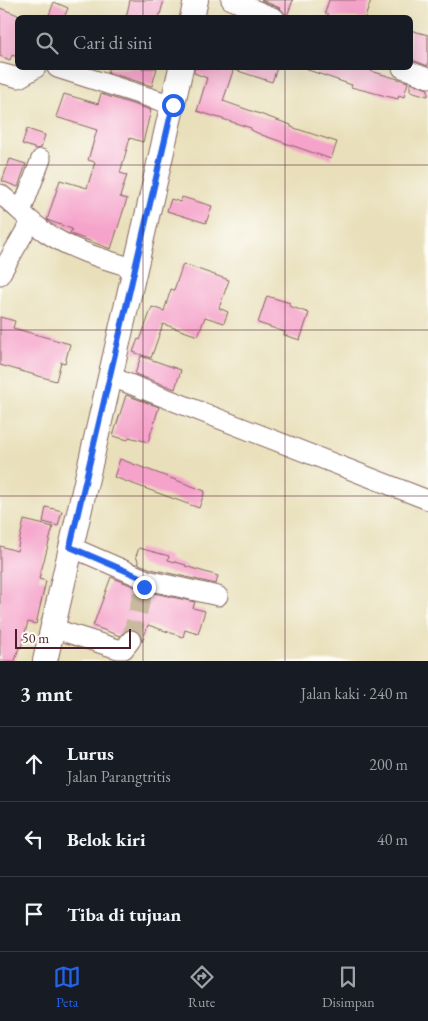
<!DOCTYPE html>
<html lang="id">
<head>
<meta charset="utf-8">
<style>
  body { margin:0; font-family:"EB Garamond",serif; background:#242831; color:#f1f3f6 }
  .scale { position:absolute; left:15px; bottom:12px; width:116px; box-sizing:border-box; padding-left:5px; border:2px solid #4a1f2b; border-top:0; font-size:14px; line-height:18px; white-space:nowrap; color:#4a1f2b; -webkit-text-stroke:4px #fdfcf7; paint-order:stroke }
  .stop { position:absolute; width:15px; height:15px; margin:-11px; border:4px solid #2563eb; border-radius:50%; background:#fff }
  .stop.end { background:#2563eb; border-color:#fff; box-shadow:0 1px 5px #0008 }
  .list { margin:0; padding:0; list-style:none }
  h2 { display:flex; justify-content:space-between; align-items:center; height:65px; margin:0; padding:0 20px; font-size:21px }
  h2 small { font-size:16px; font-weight:400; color:#9ea1a6 }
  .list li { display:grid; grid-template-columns:32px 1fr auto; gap:15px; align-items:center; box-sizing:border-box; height:75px; padding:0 20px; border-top:1px solid #363941 }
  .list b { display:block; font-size:19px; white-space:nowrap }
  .list p { margin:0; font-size:16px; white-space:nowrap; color:#9ea1a6 }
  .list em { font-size:16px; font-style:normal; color:#9ea1a6 }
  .icon { flex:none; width:28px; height:28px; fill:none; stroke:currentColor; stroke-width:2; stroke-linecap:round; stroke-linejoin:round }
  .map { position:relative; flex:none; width:428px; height:661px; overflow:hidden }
  .search { position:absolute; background:#171b24; box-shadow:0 5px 20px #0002; left:15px; right:15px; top:15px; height:55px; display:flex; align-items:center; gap:12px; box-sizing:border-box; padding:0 18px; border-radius:8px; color:#9ea1a6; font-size:19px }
  .sheet { height:290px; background:#171b24 }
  nav { display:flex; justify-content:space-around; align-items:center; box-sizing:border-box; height:70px; border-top:1px solid #363941; background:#171b24; font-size:14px; color:#9ea1a6 }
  nav a { display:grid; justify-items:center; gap:2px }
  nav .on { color:#2563eb }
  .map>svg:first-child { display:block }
  .building { fill:#f5a3ca }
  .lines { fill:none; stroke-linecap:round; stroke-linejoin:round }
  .minor-tunnel { stroke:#c9b99e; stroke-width:19; stroke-dasharray:19 9; stroke-linecap:butt }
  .minor-casing { stroke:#82635d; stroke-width:21 }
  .major-casing { stroke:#82635d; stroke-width:26 }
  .minor { stroke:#fff; stroke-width:19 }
  .major { stroke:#fff; stroke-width:24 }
  .route { stroke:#2563eb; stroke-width:6 }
  .grid { fill:none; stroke:#4a1f2b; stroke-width:1; stroke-opacity:0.55 }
</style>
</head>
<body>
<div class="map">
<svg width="428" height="661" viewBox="0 0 428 661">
  <rect width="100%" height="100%" fill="#fdfcf7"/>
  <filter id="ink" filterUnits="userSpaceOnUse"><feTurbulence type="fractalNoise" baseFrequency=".02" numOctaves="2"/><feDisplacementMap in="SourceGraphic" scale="10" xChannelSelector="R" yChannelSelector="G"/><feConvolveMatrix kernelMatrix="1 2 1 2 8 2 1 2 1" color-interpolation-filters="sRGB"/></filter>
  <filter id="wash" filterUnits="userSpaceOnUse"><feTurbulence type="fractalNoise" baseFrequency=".0096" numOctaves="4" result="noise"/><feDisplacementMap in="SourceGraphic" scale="20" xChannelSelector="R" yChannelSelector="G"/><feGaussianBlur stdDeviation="1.12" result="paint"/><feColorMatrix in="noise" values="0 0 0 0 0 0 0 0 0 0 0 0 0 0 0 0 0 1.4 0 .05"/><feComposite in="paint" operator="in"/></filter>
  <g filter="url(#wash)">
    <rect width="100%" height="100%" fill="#e9e0bb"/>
    <g id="blocks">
      <path class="building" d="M130,0h34l-5,18h-33z
        M261,0h32l-6,16 -7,-8z
        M329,0h42l-6,18h-37l1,-3 -4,-2z
        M54,2l14,6 -4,10h-16z
        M0,8l18,7v42l-6,-2 -2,5 -10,-4z
        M410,30l18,5v31l-18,-7z
        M109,68h48l-5,18 -45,-14z
        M194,68h40l-11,33 68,24v2l46,15 -6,17 -69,-24 -11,-5v-2l-54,-17 10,-33 -13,-5z
        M236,68h41l-5,14 -37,-12z
        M308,68h64l-1,3 37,11 -4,15 -5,-2 -1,4 -47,-12 1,-2 -44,-15z
        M410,83l18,6v7l-18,-5z
        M64,94l34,10 3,-10 50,16 -8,32 -13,-4 -10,35 7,2 -7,22 7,2 -16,50 -40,-15h-1l2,-5 -25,-9 13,-40 27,8 8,-26 -7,-2 9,-30 -41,-13z
        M27,129l18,6 -4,13 -4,1 -15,-5z
        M10,159l16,5 -8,23 -16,-6z
        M182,197l30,9 -6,17 -39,-12 4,-12 9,3z
        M183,264l46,16 -10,28 9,4 -4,11 -19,-6 -7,19 -35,-12 -12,34 -18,-6 5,-13 2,1 12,-33 12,4 7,-22 3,1z
        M267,296l23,7 -1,3 20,7 -9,27 -16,-5 1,-3 -27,-9z
        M0,317l15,4 -2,7 57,16 -5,19 -4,-1 -5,19 -56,-16z
        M141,356l40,14 -6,19 -40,-15z
        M126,395l33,12 -11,35 -19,-5 -1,3 -15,-4z
        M120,459l85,32 -6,17 -85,-31z
        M46,507l16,4 -4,15 -15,-4z
        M24,520l29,7 -14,52 7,2 -10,43 -8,-2 -7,26 -2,-1 -4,14h-15v-115l17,5z
        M139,548l30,8 -1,4 18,5 -1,1 33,10 -2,8 -65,-15 -12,-5 -3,-8z
        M111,577l34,14 50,11 -2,6 12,3 -7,23 -13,-4 -2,7 -35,-12 -6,17 -1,-7 -3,-4 -5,-2 -7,1 -6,6 -27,-10z"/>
    </g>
  </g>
  <g filter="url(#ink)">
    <use href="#blocks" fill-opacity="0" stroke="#82635d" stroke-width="1"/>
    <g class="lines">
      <path class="minor-tunnel" d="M131,640l13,-53"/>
      <defs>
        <path id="minor" d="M231,0l44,18
          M57,68l116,37
          M402,68l26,10
          M0,73l19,5 17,-10
          M0,194c16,12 29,27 45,38 28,19 59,27 91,37
          M21,212l20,-53
          M0,275l31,-54
          M109,376l319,124
          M71,547l76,33 71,16
          M52,628l66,21h6l7,-9"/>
        <path id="major" d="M192,18l4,-18
          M45,661l136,-593"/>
      </defs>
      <use href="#minor" class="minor-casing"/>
      <use href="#major" class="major-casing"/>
      <use href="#minor" class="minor"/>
      <use href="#major" class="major"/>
    </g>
  </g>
  <g class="lines" filter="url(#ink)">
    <path class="route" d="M144,587l3,-7 -77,-33 103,-442"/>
  </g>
  <path class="grid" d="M143,0v18M285,0v18M143,68v593M285,68v593M0,165h428M0,330h428M0,496h428"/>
</svg>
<div class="scale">50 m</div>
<div class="stop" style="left:173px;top:105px"></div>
<div class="stop end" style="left:144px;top:587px"></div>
<div class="search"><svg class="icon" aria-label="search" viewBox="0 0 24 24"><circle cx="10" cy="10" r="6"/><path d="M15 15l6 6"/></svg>Cari di sini</div>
</div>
<section class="sheet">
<h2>3 mnt<small>Jalan kaki · 240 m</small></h2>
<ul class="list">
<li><svg class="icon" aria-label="ahead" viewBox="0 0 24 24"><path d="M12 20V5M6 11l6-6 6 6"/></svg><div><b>Lurus</b><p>Jalan Parangtritis</p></div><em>200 m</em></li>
<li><svg class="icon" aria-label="left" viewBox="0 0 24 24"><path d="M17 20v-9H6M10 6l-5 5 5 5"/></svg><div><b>Belok kiri</b></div><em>40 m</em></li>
<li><svg class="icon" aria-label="arrive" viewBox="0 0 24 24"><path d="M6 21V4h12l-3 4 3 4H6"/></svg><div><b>Tiba di tujuan</b></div></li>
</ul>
</section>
<nav>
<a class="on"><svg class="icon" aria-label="map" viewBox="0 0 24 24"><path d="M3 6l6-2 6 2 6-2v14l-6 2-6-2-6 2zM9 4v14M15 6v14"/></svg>Peta</a>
<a><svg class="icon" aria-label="directions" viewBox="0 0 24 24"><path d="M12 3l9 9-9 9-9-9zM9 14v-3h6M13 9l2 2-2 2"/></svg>Rute</a>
<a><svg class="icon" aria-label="saved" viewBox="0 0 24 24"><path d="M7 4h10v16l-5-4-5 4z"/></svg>Disimpan</a>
</nav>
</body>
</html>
